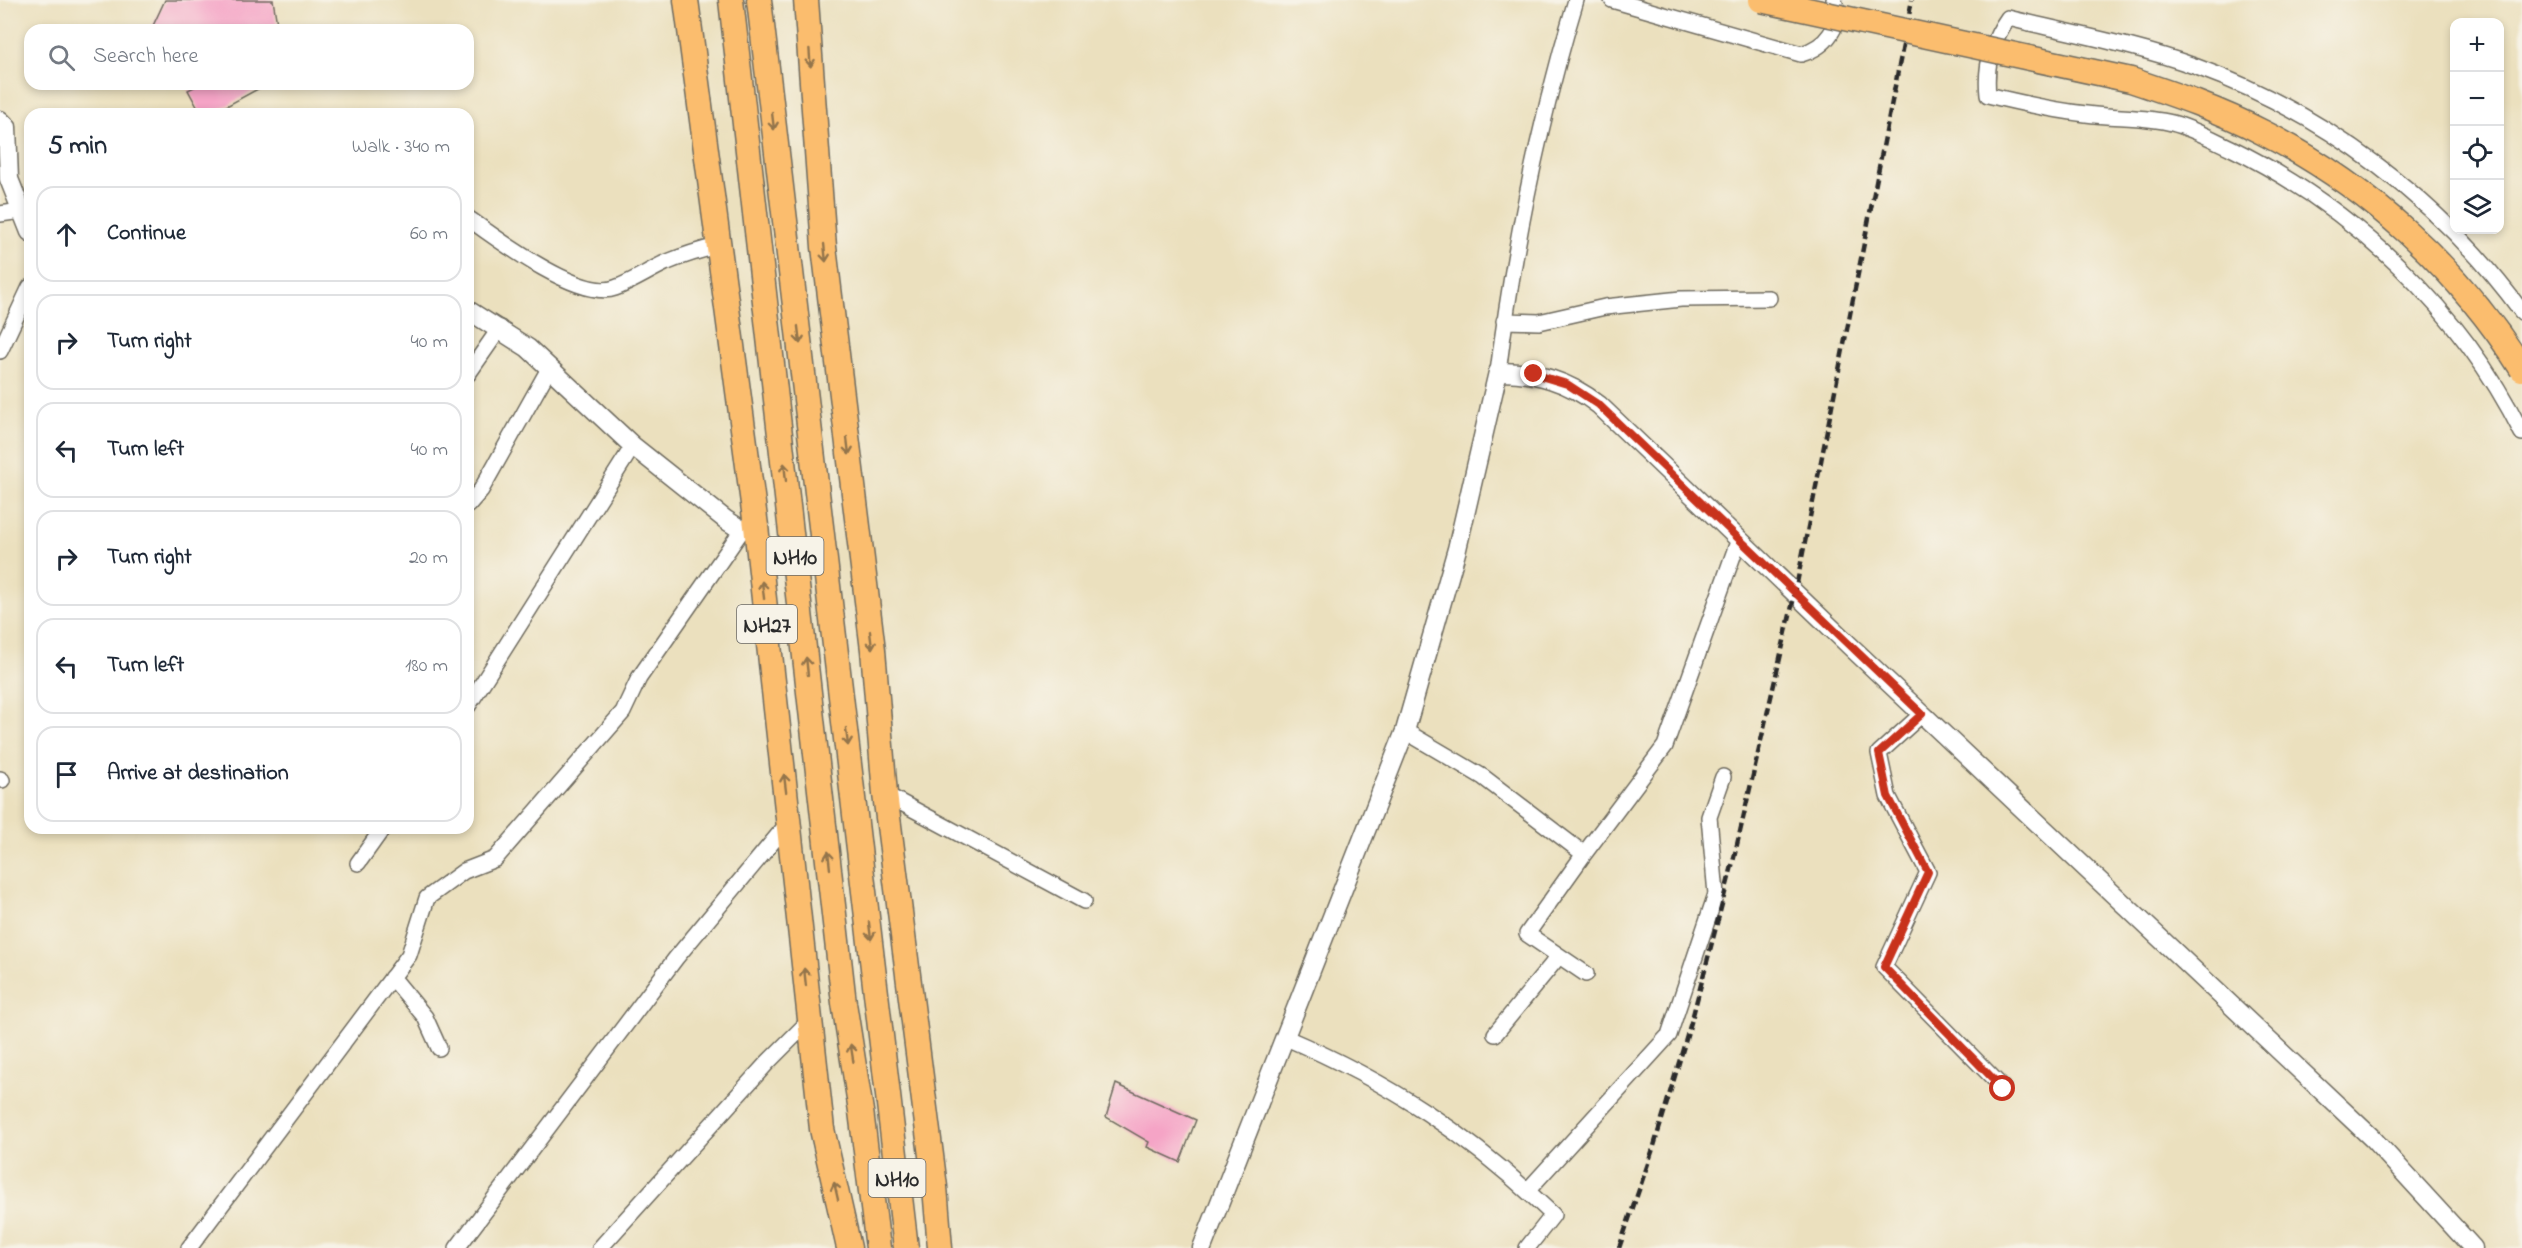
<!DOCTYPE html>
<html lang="en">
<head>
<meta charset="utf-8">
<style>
  body { margin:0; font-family:"Indie Flower",sans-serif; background:#f6f6f7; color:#1f2937 }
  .controls { position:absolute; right:18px; top:18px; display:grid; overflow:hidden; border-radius:12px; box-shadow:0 3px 9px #0003 }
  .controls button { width:54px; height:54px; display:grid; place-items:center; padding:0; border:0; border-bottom:2px solid #e0e1e3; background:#fff; color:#1f2937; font:30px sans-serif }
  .stop { position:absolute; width:18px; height:18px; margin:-14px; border:4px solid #c8321e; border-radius:50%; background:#fff }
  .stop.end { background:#c8321e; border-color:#fff; box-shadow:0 2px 6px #0008 }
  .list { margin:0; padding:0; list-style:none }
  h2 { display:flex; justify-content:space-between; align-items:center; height:78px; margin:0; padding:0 24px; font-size:26px }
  h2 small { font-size:20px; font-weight:400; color:#747a83 }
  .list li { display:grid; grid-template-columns:39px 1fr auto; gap:18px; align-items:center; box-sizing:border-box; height:96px; margin:0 12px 12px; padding:0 12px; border:2px solid #e0e1e3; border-radius:18px }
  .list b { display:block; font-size:22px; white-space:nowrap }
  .list em { font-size:20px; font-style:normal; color:#747a83 }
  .icon { flex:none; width:33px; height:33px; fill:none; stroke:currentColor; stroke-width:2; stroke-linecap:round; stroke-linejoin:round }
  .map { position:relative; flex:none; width:2522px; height:1248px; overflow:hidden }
  .search { position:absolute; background:#fff; box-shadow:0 3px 9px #0003; left:24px; top:24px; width:450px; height:66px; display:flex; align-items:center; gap:15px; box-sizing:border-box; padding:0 21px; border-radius:18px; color:#747a83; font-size:22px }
  .panel { position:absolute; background:#fff; box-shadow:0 3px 9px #0003; left:24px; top:108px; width:450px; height:726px; border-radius:18px }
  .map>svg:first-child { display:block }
  .building { fill:#f5a4c6 }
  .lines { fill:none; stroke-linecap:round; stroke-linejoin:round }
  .minor-casing { stroke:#6e6a5e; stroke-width:18 }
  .tertiary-casing { stroke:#6e6a5e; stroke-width:21 }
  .trunk-casing { stroke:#6e6a5e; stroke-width:27 }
  .minor { stroke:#fff; stroke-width:15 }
  .tertiary { stroke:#fff; stroke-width:18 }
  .trunk { stroke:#fbbd6e; stroke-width:24 }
  .rail { stroke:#2b2b2b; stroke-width:4.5; stroke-dasharray:9 4.5; stroke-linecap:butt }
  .trunk-bridge-casing { stroke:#6e6a5e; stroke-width:27; stroke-linecap:butt }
  .trunk-bridge { stroke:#fbbd6e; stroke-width:24 }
  .oneway { stroke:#93744c }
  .route { stroke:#c8321e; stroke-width:8 }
  .labels { text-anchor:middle; stroke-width:4.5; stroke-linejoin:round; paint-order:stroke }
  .shield { fill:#f7f3e8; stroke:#686764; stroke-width:1.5 }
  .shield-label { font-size:22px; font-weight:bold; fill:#2b2b2b }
</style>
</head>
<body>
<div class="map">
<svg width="2522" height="1248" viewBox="0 0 2522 1248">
  <rect width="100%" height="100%" fill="#f7f3e8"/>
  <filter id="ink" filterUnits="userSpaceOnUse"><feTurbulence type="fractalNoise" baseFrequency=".0167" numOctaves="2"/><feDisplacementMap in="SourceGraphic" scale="12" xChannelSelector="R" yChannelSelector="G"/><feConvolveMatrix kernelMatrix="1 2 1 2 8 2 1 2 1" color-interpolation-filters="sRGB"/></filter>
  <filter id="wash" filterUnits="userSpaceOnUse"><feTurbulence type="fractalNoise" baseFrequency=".008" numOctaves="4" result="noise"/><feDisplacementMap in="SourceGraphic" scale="24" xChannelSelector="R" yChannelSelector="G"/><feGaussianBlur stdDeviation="1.35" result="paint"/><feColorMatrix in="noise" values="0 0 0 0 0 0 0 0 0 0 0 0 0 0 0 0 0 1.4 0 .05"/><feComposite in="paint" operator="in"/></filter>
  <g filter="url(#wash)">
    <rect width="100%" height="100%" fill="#ebe0be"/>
    <g id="blocks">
      <path class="building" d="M165,0h108l5,30h-127z
        M200,84h67l-55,30h-11l-13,-24z
        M1116,1084l80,36 -16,42 -33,-15 2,-5 -43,-25z"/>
    </g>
  </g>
  <g filter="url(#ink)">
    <use href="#blocks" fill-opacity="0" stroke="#6e6a5e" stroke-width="1.5"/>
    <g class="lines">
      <defs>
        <path id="minor" d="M1612,0l189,54c25,-7 42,-28 33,-54
          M0,214l21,-3
          M468,218c29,21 112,83 147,70 17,-6 33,-17 50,-25 17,-7 35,-13 53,-17
          M2522,312c-81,-111 -196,-198 -325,-245 -61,-22 -126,-34 -189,-49 -17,24 -23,48 -20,77 32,8 65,15 98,19 28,4 59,2 86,9 20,5 40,16 59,25 123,60 230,162 291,285
          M1504,321l35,1 66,-15 76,-8 88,-1
          M0,351l30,-64
          M1498,372c16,-126 41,-250 78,-372
          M468,374l32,-46
          M468,505l13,-15 69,-123
          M468,706l165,-260
          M1922,714l-43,39 9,43 40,76 -44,95 119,121
          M1405,731l78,46 101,77 -57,80 59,40
          M0,779l2,1
          M885,794l199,107
          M1584,854l81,-108 74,-207
          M358,863l25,-35
          M392,977l33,40 14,31
          M1495,1034l64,-78
          M1284,1037c106,45 186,98 269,178l-26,33
          M1528,1190l141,-155 47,-141 -7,-77 14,-40
          M189,1248l220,-293 18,-57 37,-27 31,-12 128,-147 16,-34 103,-148
          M457,1248l219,-290 113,-136
          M600,1248l167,-185 42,-42"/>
        <path id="tertiary" d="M0,120l7,7 2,52 21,53
          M468,310l60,38 105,98 93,74 16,10 14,-4
          M1202,1248l203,-517 52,-182 41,-177c39,0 70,9 101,33l251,241 522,492 101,110"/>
        <path id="trunk" d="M686,0l70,526 66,603 27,119
          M731,0l113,1003 17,108 17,137
          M759,0l147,1248
          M806,0l18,247 49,403 12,144 50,393 5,61"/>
      </defs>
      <use href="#minor" class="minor-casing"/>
      <use href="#tertiary" class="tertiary-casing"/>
      <use href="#trunk" class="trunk-casing"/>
      <use href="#minor" class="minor"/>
      <use href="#tertiary" class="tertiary"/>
      <use href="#trunk" class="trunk"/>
      <path class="rail" d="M1619,1248l35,-102 38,-127 41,-157 62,-269 117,-593"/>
      <defs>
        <path id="trunk-bridge" d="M1761,0l370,80c45,15 89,30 131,52 106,53 197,137 260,237"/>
      </defs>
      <use href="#trunk-bridge" class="trunk-bridge-casing"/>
      <use href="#trunk-bridge" class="trunk-bridge"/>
    </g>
    <defs><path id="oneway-shaft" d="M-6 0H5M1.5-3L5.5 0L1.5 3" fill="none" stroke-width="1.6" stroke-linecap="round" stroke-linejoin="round" transform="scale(1.5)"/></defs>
    <g class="oneway">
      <use href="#oneway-shaft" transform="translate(810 58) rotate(86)"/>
      <use href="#oneway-shaft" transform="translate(773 121) rotate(83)"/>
      <use href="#oneway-shaft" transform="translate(825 253) rotate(84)"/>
      <use href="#oneway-shaft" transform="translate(799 335) rotate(83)"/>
      <use href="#oneway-shaft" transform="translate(848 446) rotate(83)"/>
      <use href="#oneway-shaft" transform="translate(785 472) rotate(-96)"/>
      <use href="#oneway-shaft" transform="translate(763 590) rotate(-97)"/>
      <use href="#oneway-shaft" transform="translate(871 640) rotate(83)"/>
      <use href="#oneway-shaft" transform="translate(807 666) rotate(-96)"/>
      <use href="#oneway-shaft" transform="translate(847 737) rotate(83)"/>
      <use href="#oneway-shaft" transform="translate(785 783) rotate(-97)"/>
      <use href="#oneway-shaft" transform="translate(829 860) rotate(-96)"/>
      <use href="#oneway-shaft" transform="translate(870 931) rotate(83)"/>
      <use href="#oneway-shaft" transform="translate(805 977) rotate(-96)"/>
      <use href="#oneway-shaft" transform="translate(852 1053) rotate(-99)"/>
      <use href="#oneway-shaft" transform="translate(836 1191) rotate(-103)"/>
    </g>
  </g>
  <g class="lines" filter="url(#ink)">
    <path class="route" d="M1534,374l33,10 32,21 323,309 -43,39 9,43 40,76 -44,95 119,122"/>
  </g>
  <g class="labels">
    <g class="shield">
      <rect x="766.5" y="537" width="57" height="38" rx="4.5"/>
      <rect x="737" y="605" width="60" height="38" rx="4.5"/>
      <rect x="868.5" y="1159" width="57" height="38" rx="4.5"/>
    </g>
    <g class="shield-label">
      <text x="795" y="564">NH10</text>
      <text x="767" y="632">NH27</text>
      <text x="897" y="1186">NH10</text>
    </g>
  </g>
</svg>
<div class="controls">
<button>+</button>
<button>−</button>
<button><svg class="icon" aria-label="locate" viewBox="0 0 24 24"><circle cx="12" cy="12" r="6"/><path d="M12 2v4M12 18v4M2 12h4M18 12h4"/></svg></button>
<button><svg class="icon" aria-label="layers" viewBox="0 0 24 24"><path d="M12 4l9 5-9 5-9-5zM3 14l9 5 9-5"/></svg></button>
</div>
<div class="stop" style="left:2003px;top:1089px"></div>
<div class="stop end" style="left:1534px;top:374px"></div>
<div class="search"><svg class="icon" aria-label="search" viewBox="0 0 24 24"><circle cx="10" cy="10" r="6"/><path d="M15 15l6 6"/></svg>Search here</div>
<section class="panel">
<h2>5 min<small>Walk · 340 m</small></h2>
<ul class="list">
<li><svg class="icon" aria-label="ahead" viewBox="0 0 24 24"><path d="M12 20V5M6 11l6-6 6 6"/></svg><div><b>Continue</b></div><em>60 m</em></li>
<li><svg class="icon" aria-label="right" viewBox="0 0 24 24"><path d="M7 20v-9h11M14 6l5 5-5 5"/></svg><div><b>Turn right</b></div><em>40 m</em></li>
<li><svg class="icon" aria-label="left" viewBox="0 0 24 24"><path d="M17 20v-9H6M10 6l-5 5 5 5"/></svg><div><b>Turn left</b></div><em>40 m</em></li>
<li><svg class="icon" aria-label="right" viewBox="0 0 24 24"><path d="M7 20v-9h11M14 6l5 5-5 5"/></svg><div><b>Turn right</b></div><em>20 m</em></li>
<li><svg class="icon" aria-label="left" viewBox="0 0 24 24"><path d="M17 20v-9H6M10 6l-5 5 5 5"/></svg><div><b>Turn left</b></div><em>180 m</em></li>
<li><svg class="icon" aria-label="arrive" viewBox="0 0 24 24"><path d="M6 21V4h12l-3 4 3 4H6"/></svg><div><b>Arrive at destination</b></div></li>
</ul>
</section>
</div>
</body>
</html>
